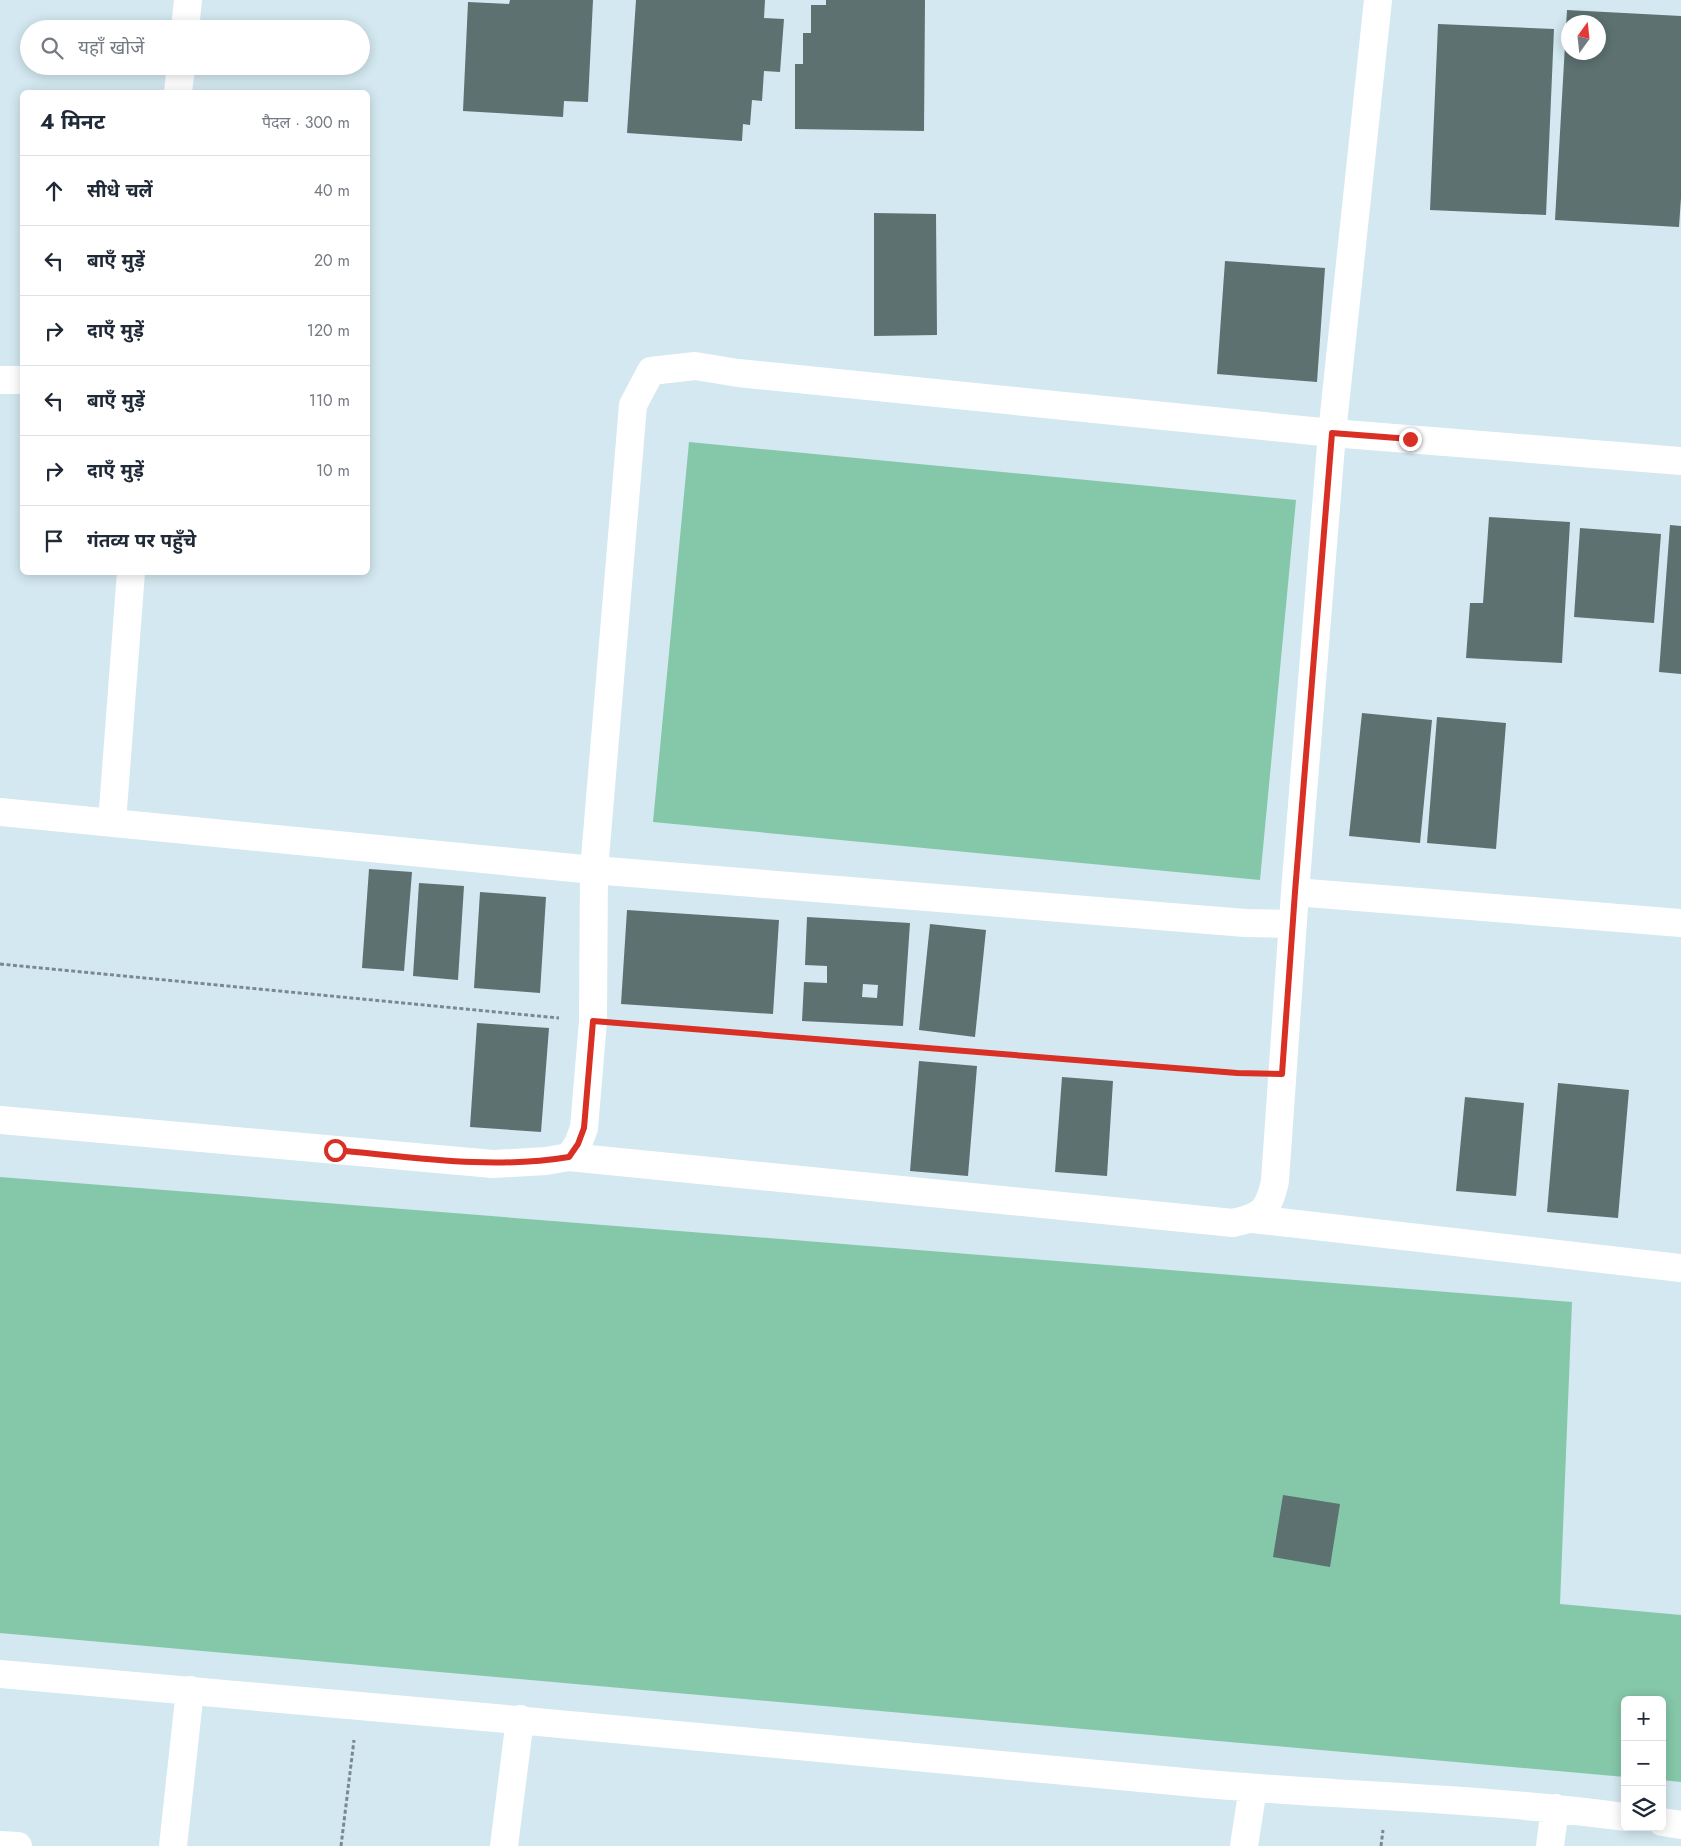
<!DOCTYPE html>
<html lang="hi">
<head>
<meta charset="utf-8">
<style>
  body { margin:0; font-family:Jost,"Noto Sans Devanagari",sans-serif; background:#f6f6f7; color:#1f2937 }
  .controls { position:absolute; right:15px; bottom:15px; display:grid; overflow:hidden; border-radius:8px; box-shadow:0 2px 12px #0003 }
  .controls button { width:45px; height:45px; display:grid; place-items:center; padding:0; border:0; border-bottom:1px solid #e0e1e3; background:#fff; color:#1f2937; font:25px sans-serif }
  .compass { position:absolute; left:1561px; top:15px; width:45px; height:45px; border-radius:50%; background:#fff; box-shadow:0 2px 12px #0003; rotate:15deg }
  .stop { position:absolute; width:15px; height:15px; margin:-11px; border:4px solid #d93025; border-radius:50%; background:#fff }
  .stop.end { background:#d93025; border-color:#fff; box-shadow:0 1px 5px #0008 }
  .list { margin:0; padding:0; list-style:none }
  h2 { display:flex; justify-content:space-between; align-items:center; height:65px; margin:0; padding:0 20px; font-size:21px }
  h2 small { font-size:16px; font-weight:400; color:#747a83 }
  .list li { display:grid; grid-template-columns:32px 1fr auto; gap:15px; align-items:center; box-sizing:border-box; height:70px; padding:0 20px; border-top:1px solid #e0e1e3 }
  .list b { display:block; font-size:19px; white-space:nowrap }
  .list em { font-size:16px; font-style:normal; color:#747a83 }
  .icon { flex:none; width:28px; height:28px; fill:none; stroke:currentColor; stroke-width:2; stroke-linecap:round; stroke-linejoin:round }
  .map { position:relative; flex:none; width:1681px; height:1846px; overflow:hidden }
  .search { position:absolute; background:#fff; box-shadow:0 2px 12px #0003; left:20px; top:20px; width:350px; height:55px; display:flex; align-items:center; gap:12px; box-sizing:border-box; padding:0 18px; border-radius:28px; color:#747a83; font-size:19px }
  .panel { position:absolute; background:#fff; box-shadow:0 2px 12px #0003; left:20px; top:90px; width:350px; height:485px; border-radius:8px }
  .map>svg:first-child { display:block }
  .green { fill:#85c7a9 }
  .building { fill:#5c7170; fill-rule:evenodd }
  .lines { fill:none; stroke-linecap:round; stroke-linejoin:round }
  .path { stroke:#7b898f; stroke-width:3; stroke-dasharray:4 2.5; stroke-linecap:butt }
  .minor { stroke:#fff; stroke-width:28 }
  .route { stroke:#d93025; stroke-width:6 }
</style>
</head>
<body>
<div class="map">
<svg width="1681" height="1846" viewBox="0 0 1681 1846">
  <rect width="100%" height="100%" fill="#d3e8f0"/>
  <path class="green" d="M689,442l607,58 -36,380 -607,-58z
    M0,1177l1572,125 -12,302 121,11v167l-19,-2v-80h-37v77l-1625,-144z"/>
  <path class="building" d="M510,0h83l-5,102 -24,-1 -1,16 -100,-6 5,-109 41,2z
    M636,0h129l-1,18 20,1 -4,53 -16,-1 -2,30 -10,-1 -2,25 -7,-1 -1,17 -115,-8z
    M826,0h99l-1,131 -129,-2v-65h8v-31h8v-28h15z
    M1567,10l114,6v182l-2,29 -124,-7zM1568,22h30v30h-30z
    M1438,24l116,5 -8,186 -116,-5z
    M874,213l62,1 1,121 -63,1z
    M1225,261l100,7 -8,114 -100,-8z
    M1489,517l81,5 -8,141 -96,-5 4,-55h13z
    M1670,525l11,1v148l-22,-2z
    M1580,528l81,6 -7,89 -80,-6z
    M1362,713l70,7 -12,123 -71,-7z
    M1437,717l69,6 -10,126 -69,-6z
    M369,869l43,3 -8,99 -42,-3z
    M419,883l45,3 -6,94 -45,-4z
    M480,892l66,5 -6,96 -66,-5z
    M627,910l152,10 -6,94 -152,-10z
    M807,917l103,6 -7,103 -101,-5 2,-39 23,1v-17l-22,-1zM863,984l15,1 -1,13 -15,-1z
    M930,924l56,6 -11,107 -56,-7z
    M477,1023l72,5 -8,104 -71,-5z
    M919,1061l58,5 -9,110 -58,-5z
    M1062,1077l51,4 -6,95 -52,-4z
    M1558,1083l71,7 -11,128 -71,-6z
    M1465,1097l59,6 -8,93 -60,-5z
    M1283,1495l57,9 -10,63 -57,-10z"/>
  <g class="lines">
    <path class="path" d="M0,964l559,54
      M627,1023l622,50
      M341,1846l13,-106
      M1381,1846l2,-16"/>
    <path class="minor" d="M185,29l3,-29
      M178,92l3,-26
      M0,380h22
      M0,812l594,58 651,53 48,1
      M112,822l19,-250
      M1295,892l386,31
      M0,1120l493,44 53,-3 23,-4 9,-13 6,-16 9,-107 1,-151 39,-465 18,-34 44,-5 43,7 594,60 349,28
      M569,1157l664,66c29,-6 36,-13 42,-42l20,-289 37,-459 46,-433
      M1253,1219l428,49
      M0,1674c395,34 789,71 1184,108 146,14 295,15 441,35
      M1662,1822l19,3
      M0,1845l18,1
      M173,1846l17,-156
      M504,1846l16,-127
      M1244,1846l9,-58
      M1550,1846l5,-38"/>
  </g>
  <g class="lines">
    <path class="route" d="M335,1150c77,7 156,20 234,7l9,-13 6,-16 9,-107 644,52 45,1 13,-182 37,-459 78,6"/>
  </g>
</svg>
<div class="controls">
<button>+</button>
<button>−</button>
<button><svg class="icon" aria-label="layers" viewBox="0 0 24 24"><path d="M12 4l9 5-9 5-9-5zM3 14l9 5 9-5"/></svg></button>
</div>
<svg class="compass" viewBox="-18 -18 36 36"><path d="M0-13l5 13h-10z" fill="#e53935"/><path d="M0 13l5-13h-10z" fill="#747a83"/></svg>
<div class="stop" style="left:335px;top:1150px"></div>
<div class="stop end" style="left:1410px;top:439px"></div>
<div class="search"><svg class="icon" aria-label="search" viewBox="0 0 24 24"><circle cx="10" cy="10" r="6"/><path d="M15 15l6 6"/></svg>यहाँ खोजें</div>
<section class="panel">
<h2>4 मिनट<small>पैदल · 300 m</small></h2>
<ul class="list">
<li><svg class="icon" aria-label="ahead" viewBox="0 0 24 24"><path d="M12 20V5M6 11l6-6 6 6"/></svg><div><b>सीधे चलें</b></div><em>40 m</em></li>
<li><svg class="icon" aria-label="left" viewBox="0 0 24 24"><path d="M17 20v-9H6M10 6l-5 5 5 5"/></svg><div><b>बाएँ मुड़ें</b></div><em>20 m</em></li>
<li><svg class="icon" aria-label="right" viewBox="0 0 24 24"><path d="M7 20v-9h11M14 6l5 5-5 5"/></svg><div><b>दाएँ मुड़ें</b></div><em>120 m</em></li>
<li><svg class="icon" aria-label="left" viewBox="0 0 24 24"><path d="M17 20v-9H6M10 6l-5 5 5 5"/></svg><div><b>बाएँ मुड़ें</b></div><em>110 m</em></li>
<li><svg class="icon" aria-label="right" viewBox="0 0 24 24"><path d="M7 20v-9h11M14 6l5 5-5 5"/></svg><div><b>दाएँ मुड़ें</b></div><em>10 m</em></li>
<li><svg class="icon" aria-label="arrive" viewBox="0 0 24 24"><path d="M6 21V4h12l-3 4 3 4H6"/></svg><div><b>गंतव्य पर पहुँचे</b></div></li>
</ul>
</section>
</div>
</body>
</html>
